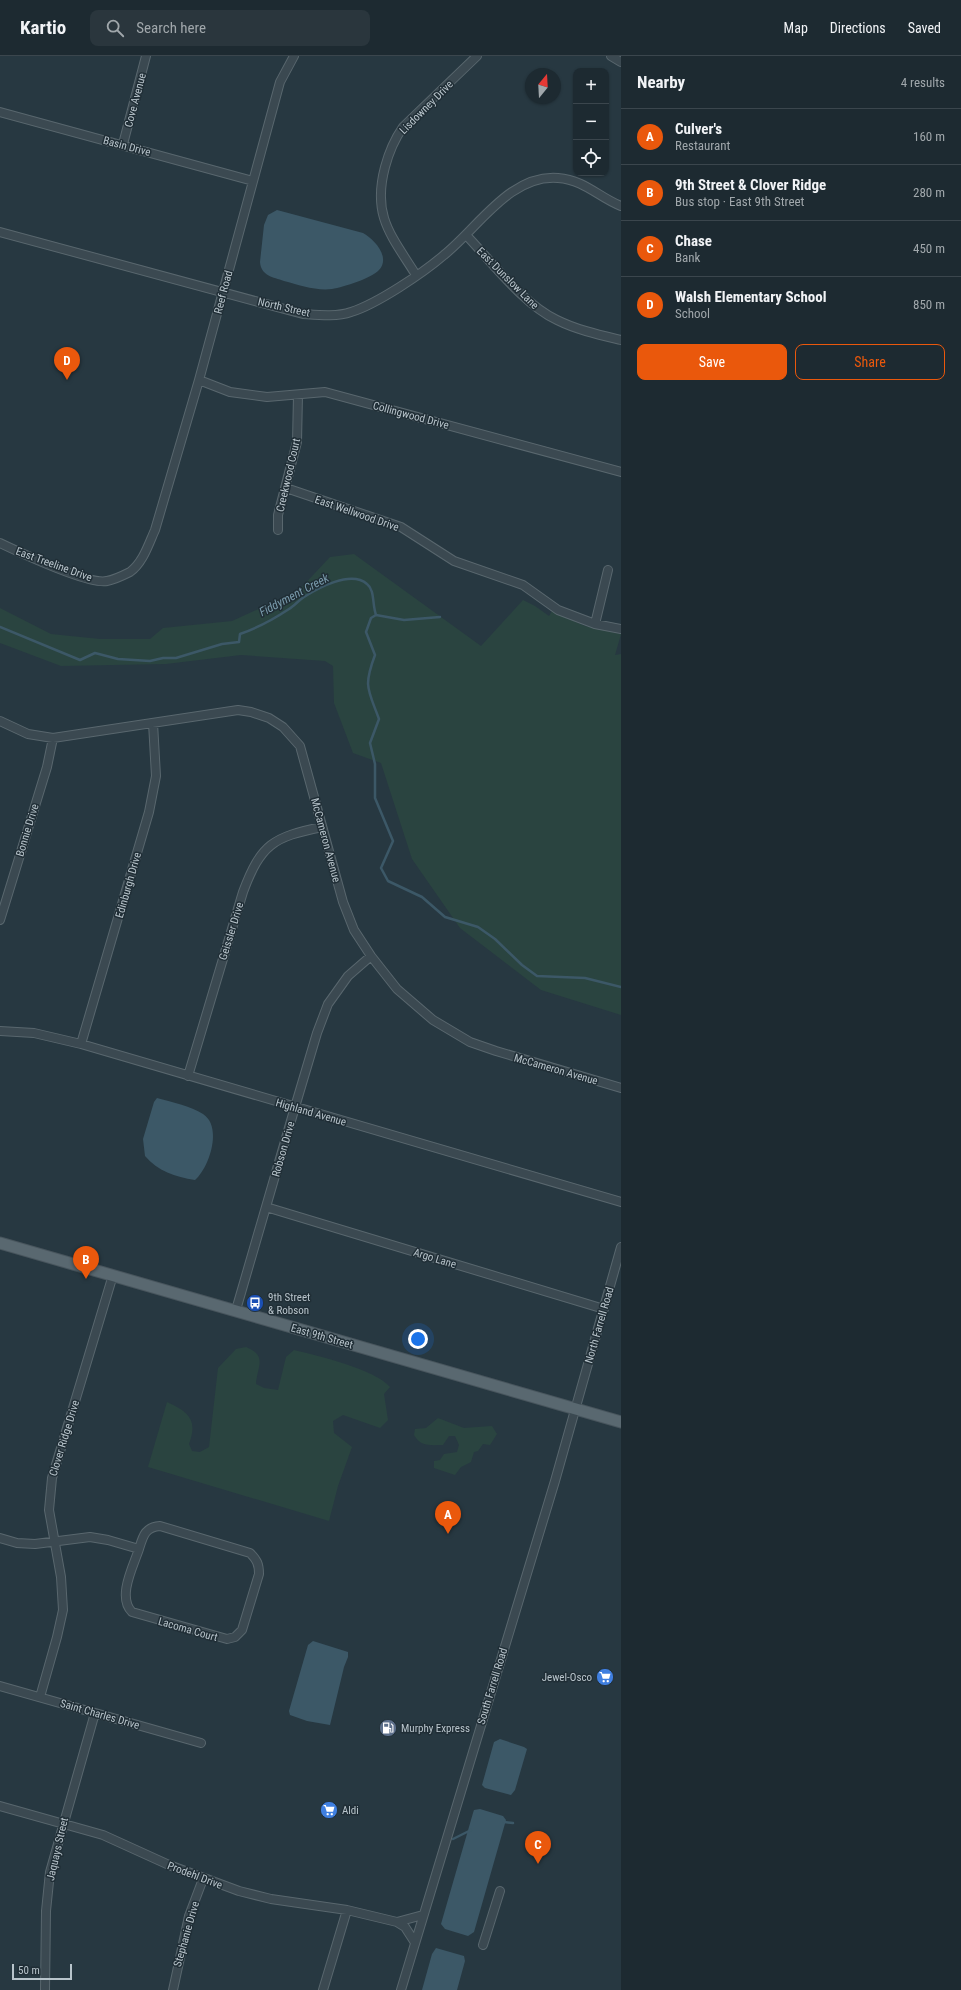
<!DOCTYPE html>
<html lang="en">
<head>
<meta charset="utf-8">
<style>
  body { margin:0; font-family:"Roboto Condensed",sans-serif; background:#2a363d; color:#f1f3f6 }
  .controls { position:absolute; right:12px; top:12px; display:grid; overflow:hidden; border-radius:8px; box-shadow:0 1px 3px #0004 }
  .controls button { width:36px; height:36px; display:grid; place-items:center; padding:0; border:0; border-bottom:1px solid #3b464d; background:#1d2a31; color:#f1f3f6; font:20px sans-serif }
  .compass { position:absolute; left:525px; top:12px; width:36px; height:36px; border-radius:50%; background:#1d2a31; box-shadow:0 1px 3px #0004; rotate:18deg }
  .scale { position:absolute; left:12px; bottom:10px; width:60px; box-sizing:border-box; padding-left:4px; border:2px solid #b8c4cb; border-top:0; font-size:11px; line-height:14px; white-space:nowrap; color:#b8c4cb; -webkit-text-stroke:3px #202e36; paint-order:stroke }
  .you { position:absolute; left:418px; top:1283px; width:14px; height:14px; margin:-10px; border:3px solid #fff; border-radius:50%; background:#1a73e8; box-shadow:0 0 0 6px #1a73e833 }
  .badge { display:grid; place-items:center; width:26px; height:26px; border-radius:50%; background:#ea580c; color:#fff; font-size:13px; font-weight:700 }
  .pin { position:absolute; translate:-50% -33px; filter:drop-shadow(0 1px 2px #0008) }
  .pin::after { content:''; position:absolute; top:21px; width:14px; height:12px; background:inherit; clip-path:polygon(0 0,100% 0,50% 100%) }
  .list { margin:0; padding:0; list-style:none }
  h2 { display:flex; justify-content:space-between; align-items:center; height:52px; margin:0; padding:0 16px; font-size:17px }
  h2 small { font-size:13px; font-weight:400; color:#a0a7ab }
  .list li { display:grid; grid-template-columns:26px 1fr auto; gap:12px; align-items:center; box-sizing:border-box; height:56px; padding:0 16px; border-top:1px solid #3b464d }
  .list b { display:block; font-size:15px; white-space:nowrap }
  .list p { margin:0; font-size:13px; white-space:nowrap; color:#a0a7ab }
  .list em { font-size:13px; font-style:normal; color:#a0a7ab }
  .actions { display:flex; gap:8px; padding:12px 16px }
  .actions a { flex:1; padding:9px 0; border:1px solid #ea580c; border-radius:8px; text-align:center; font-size:14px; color:#ea580c }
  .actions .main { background:#ea580c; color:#fff }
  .icon { flex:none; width:22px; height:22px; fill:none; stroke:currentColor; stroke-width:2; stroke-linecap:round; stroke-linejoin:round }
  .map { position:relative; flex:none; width:621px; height:1934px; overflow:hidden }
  header { display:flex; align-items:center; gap:24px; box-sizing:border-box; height:56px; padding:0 20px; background:#1d2a31; border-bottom:1px solid #3b464d }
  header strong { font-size:19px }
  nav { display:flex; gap:22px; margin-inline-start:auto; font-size:14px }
  .search { width:280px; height:36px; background:#2a363d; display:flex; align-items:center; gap:10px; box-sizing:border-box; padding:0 14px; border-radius:8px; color:#a0a7ab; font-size:15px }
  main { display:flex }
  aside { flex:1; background:#1d2a31 }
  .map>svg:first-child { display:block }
  .green { fill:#2a4440 }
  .water { fill:#3c5867 }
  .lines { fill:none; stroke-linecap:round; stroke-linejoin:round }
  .stream { stroke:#3c5867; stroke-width:2.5 }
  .minor-casing { stroke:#59676e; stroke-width:10 }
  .major-casing { stroke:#48555d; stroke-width:13 }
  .minor { stroke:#3b4951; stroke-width:8 }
  .major { stroke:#596870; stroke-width:11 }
  .labels { text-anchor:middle; stroke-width:3; stroke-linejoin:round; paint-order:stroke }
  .street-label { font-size:11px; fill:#b8c4cb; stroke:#202e36 }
  .poi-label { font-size:11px; fill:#b8c4cb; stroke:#202e36; text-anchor:start }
  .water-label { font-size:12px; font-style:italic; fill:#7a9bac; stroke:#202e36 }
</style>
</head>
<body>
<header>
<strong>Kartio</strong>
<div class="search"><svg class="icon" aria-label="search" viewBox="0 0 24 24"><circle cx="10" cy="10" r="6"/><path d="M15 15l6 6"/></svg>Search here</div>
<nav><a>Map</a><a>Directions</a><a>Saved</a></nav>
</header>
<main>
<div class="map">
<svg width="621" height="1934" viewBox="0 0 621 1934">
  <rect width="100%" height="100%" fill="#273841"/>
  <path class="green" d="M354,498l127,92 42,-46 12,6 14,10 3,-5 33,15 36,8 -6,21 6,-1v361l-80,-25 -81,-62 -48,-69 -31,-96 -28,-10 -19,-50 -1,-37 -8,-5 -84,-6 -75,9 -105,2 -61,-23v-35l51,26 49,5h50l13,-11 69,-7 66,-30 32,-34z
    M246,1291c22,9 11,20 10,37l8,4 14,2 8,-33 8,-7c24,6 81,19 96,37l-6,7 4,26 -8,8 -37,-13 -10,6 1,12 18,14 -14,39 -9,35 -181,-54 19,-65c22,10 31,18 22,42l3,7 8,1 9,-5 9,-79 18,-19z
    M438,1362l26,10 28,-2 5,8 -7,11 -7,-1 -5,7 -4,1 -3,10 -10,5 -6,8 -21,-7v-7l6,-1 4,-6 13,-2 2,-7 -4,-9h-6l-6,9c-13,0 -22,2 -29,-10l1,-6 11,-1z"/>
  <path class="water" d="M277,154l86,23c11,6 28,24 16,37 -7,8 -35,17 -47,19 -16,2 -33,-4 -48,-8 -11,-4 -23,-5 -24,-19l4,-37 4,-10z
    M157,1042c14,4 34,8 46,16 20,13 6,54 -8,66 -20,-3 -37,-9 -50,-24l-2,-17 11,-37z
    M313,1585l35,11v5l-4,10 -14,58 -23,-4 -17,-6 -1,-4 19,-66z
    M500,1683l24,8 3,2 -12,41 -4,5 -26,-7 -3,-3 12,-43z
    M480,1753l23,7 3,4 -32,112 -6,4 -23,-7 -4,-5 32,-111 1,-3z
    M436,1892l28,8 1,5 -8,29h-35l10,-36z"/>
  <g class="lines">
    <path class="stream" d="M376,559l-5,3 -5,14 9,23c-12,32 -7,34 4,64l-9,24 5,21v34l18,43 -12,27 7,13 34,16 23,20 33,10 17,12 27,26 15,11 48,2 36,9
      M376,559l28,5 36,-3
      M0,571l80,33 15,-7 23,6 32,2 13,-3h13l46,-14 17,-2 1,-8c17,-6 34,-15 49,-25 5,-3 9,-8 15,-12 14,-9 47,-27 63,-13 8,6 5,20 9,31
      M504,1766l9,1
      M453,1783l18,-9"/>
    <defs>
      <path id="minor" d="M611,0l10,6
        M0,56l253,69
        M123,88l23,-88
        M0,176l303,82c15,1 34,3 48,-2 26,-8 72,-39 93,-57 34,-27 66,-81 114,-77 27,2 40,19 63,28
        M466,179c26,27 57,69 91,85 20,10 43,15 64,20
        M416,219c-25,-40 -44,-59 -31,-108 4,-15 9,-27 18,-40l74,-71
        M199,324l31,12 37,5 58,-5 296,80
        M286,432l115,39 53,34 69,24 35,25 37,14 26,5
        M278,474v-15l19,-73 1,-47
        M0,487c19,9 89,42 107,38 6,-1 17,-6 23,-9 13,-9 19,-29 25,-42l44,-150 81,-298 14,-26
        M595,568l13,-54
        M0,665l28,13 25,4 185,-28 13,2 18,6 14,9 17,19 43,156 11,28 17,26 26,33 36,31 37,22 26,9 125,37
        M0,864l47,-153 6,-29
        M0,975l34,2 47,11 540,158
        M81,988l68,-232 7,-36 -3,-53
        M188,1020l55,-184c18,-48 30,-55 79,-65
        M266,1151l338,102
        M236,1254l59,-203 22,-74 11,-29 20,-28 23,-20
        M0,1482l17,5 18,1 55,-7 18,3 31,9c-6,18 -22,48 -7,63l95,27 8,-2 7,-7 17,-56c0,-10 -2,-14 -9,-21l-90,-27c-15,1 -17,10 -21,23
        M0,1630l201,57
        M40,1641l17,-60 6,-27 -2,-33 -12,-67 3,-32 61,-203
        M0,1750l103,29 66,30 70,26 32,8 76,11 50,12 8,5 9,14
        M397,1866l26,-7
        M483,1889l17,-54
        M45,1934l1,-79 4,-39 45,-159
        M173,1934l16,-74 14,-37
        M323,1934l24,-80
        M401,1934l154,-509 66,-234"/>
      <path id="major" d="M0,1187l621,179"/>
    </defs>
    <use href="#minor" class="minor-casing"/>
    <use href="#major" class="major-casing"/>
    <use href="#minor" class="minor"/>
    <use href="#major" class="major"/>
  </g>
  <defs>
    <symbol id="bus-disc" viewBox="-11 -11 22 22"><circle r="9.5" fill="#1a4fb4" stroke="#202e36"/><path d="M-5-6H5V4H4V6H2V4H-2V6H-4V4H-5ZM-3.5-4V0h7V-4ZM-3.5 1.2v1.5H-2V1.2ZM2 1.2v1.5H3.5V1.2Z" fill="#fff"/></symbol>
    <symbol id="supermarket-disc" viewBox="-11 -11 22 22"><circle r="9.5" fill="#3f7fe0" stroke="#202e36"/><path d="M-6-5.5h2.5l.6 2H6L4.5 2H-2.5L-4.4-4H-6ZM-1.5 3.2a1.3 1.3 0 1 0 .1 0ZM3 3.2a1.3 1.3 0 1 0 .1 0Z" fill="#fff"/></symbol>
    <symbol id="fuel-disc" viewBox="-11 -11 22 22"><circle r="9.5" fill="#5c6f8a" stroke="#202e36"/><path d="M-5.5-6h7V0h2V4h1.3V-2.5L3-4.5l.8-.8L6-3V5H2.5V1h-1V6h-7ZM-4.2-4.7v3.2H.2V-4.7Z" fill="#fff"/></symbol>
  </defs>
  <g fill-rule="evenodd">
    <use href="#bus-disc" x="245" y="1237" width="20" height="20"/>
    <use href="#supermarket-disc" x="595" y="1611" width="20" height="20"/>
    <use href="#fuel-disc" x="378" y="1662" width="20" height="20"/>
    <use href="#supermarket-disc" x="319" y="1744" width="20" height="20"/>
  </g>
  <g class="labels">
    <g class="street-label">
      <text transform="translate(135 44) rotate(-75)" y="4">Cove Avenue</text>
      <text transform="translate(426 51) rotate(-45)" y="4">Lisdowney Drive</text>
      <text transform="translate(127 90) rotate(15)" y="4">Basin Drive</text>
      <text transform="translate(508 222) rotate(45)" y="4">East Dunslow Lane</text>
      <text transform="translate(223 236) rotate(-75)" y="4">Reef Road</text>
      <text transform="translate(284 251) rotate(13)" y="4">North Street</text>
      <text transform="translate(411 359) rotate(15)" y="4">Collingwood Drive</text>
      <text transform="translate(288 419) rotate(-77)" y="4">Creekwood Court</text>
      <text transform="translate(357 457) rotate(19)" y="4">East Wellwood Drive</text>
      <text transform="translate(54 508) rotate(20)" y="4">East Treeline Drive</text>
      <text transform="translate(27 774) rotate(-73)" y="4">Bonnie Drive</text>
      <text transform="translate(326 784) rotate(75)" y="4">McCameron Avenue</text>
      <text transform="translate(128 829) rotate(-74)" y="4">Edinburgh Drive</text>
      <text transform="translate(231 875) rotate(-73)" y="4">Geissler Drive</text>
      <text transform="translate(556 1013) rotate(16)" y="4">McCameron Avenue</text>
      <text transform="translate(311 1056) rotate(16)" y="4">Highland Avenue</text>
      <text transform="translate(283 1093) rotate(-74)" y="4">Robson Drive</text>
      <text transform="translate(435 1202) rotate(17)" y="4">Argo Lane</text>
      <text transform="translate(599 1269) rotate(-74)" y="4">North Farrell Road</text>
      <text transform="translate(322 1280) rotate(16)" y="4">East 9th Street</text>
      <text transform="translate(64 1382) rotate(-73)" y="4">Clover Ridge Drive</text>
      <text transform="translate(188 1573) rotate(16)" y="4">Lacoma Court</text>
      <text transform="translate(492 1630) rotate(-73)" y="4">South Farrell Road</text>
      <text transform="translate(100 1658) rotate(16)" y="4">Saint Charles Drive</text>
      <text transform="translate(57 1793) rotate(-77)" y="4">Jaquays Street</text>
      <text transform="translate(195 1819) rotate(21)" y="4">Prodehl Drive</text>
      <text transform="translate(186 1878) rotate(-74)" y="4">Stephanie Drive</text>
    </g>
    <g class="poi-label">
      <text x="268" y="1245">9th Street<tspan x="268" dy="13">&amp; Robson</tspan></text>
      <text x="592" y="1625" text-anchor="end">Jewel-Osco</text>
      <text x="401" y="1676">Murphy Express</text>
      <text x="342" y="1758">Aldi</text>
    </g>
    <g class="water-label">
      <text transform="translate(294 539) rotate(-28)" y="4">Fiddyment Creek</text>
    </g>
  </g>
</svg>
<div class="controls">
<button>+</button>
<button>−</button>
<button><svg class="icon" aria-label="locate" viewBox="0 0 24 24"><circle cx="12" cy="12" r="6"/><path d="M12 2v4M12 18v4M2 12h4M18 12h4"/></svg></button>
</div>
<svg class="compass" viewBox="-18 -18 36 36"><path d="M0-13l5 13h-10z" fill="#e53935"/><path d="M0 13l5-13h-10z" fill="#a0a7ab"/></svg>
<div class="scale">50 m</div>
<div class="you"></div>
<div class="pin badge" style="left:448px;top:1478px">A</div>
<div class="pin badge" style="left:86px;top:1223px">B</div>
<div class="pin badge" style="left:538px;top:1808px">C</div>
<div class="pin badge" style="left:67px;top:324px">D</div>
</div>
<aside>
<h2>Nearby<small>4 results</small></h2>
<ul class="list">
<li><span class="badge">A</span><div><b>Culver's</b><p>Restaurant</p></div><em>160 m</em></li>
<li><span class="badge">B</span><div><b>9th Street &amp; Clover Ridge</b><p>Bus stop · East 9th Street</p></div><em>280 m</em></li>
<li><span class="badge">C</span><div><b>Chase</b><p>Bank</p></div><em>450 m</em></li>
<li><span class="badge">D</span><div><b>Walsh Elementary School</b><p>School</p></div><em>850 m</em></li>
</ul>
<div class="actions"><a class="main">Save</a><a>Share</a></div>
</aside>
</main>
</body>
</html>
